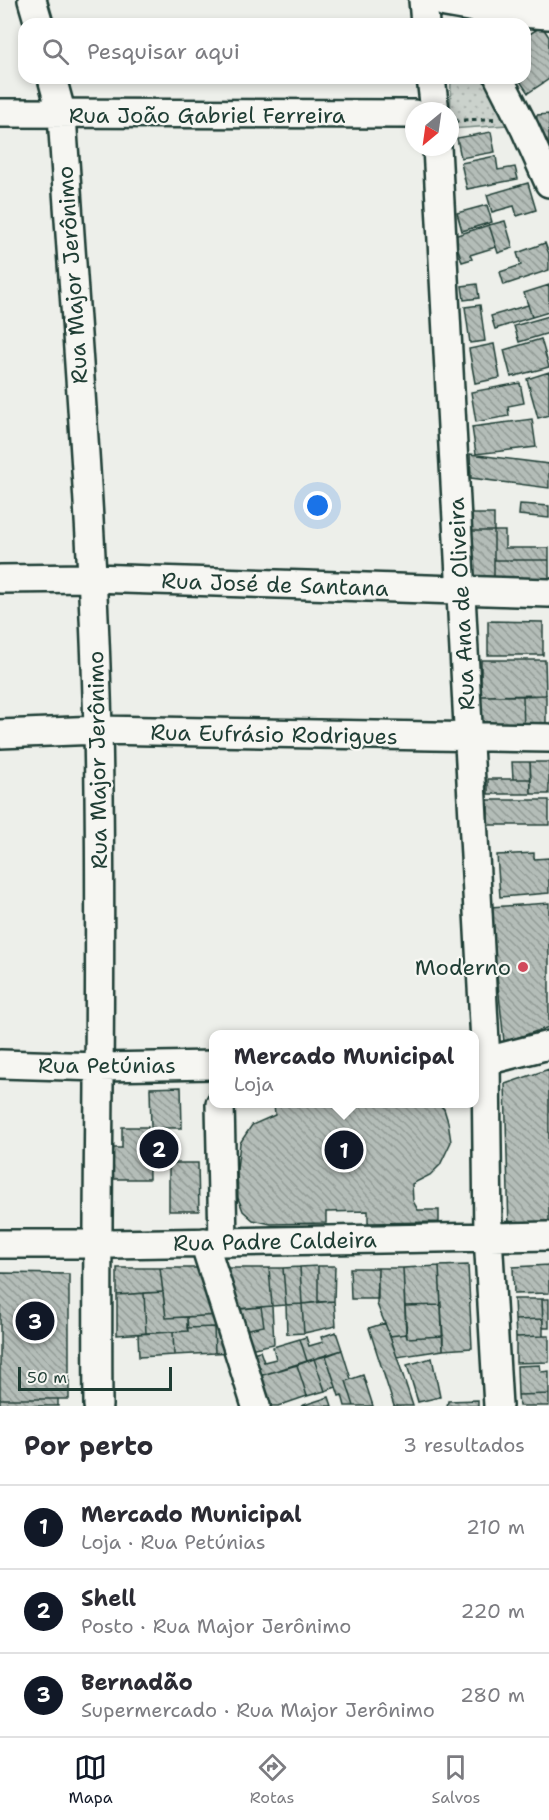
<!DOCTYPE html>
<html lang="pt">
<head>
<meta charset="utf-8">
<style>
  body { margin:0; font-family:"Shantell Sans",sans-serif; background:#f7f7f7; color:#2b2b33 }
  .compass { position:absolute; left:405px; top:102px; width:54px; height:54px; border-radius:50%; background:#fff; box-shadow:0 3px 9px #0003; rotate:209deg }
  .scale { position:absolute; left:18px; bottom:15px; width:154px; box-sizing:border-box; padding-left:6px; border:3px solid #1f3d34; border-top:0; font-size:16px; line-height:21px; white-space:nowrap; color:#1f3d34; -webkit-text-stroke:4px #f6f6f2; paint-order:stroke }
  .you { position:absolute; left:318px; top:506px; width:21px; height:21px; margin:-15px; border:4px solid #fff; border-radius:50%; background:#1a73e8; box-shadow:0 0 0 9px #1a73e833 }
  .badge { display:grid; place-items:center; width:39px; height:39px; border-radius:50%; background:#111827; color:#fff; font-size:20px; font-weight:700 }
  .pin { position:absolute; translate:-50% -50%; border:3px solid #fff; box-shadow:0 2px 6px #0006 }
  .popup { position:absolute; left:209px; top:1030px; width:270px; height:78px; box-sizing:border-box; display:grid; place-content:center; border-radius:12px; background:#fff; filter:drop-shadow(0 2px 4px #0005); font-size:20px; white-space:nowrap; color:#7c7c81 }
  .popup b { font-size:22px; color:#2b2b33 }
  .popup::after { content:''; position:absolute; left:50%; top:100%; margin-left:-12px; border:12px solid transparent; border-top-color:#fff }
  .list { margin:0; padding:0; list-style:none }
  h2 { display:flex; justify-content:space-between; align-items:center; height:78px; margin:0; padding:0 24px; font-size:26px }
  h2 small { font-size:20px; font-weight:400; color:#7c7c81 }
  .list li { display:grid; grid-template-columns:39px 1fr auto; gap:18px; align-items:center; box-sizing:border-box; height:84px; padding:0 24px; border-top:2px solid #e1e1e2 }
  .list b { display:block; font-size:22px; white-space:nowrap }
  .list p { margin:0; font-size:20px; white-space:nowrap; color:#7c7c81 }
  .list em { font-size:20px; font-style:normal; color:#7c7c81 }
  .icon { flex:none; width:33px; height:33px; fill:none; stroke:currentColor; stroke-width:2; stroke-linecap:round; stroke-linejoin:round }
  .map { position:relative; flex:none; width:549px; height:1406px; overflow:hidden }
  .search { position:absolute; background:#fff; box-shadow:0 3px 9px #0003; left:18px; right:18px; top:18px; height:66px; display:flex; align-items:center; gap:15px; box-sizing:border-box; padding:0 21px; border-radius:18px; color:#7c7c81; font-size:22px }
  .sheet { height:330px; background:#fff }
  nav { display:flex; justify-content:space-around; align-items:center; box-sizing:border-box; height:84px; border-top:2px solid #e1e1e2; background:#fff; font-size:16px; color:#7c7c81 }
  nav a { display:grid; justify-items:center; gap:3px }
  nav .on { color:#111827 }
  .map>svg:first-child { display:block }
  .park { fill:url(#park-dots); stroke:#758880; stroke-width:1.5 }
  .building { fill:url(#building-back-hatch); stroke:#1f3d34; stroke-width:1.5 }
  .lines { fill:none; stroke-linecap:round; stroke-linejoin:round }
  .minor-casing { stroke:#1f3d34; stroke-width:32 }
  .major-casing { stroke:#1f3d34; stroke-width:38 }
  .path { stroke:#1f3d34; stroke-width:4; stroke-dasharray:4.5 4.5; stroke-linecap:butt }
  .minor { stroke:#f6f6f2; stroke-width:27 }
  .major { stroke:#f6f6f2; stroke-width:33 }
  .poi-dot { fill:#d1495b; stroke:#f6f6f2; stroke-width:2 }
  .labels { text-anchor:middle; stroke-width:4.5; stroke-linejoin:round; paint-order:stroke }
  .street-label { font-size:22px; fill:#1f3d34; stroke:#f6f6f2 }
  .poi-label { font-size:22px; fill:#1f3d34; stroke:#f6f6f2; text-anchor:end }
</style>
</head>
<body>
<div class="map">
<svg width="549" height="1406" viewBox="0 0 549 1406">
  <defs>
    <pattern id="park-dots" width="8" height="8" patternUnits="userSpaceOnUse" patternTransform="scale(1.5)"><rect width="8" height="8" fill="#cbd2cc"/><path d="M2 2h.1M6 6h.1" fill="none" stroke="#aeb5b0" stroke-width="1.8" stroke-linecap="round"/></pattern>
    <pattern id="building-back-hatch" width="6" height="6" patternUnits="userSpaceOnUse" patternTransform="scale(1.5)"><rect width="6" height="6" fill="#b4bdb8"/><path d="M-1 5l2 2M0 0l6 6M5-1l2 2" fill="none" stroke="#929b96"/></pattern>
  </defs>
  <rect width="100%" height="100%" fill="#edefea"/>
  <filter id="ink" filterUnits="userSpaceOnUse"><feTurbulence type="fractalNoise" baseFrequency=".0167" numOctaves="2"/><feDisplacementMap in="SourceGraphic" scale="12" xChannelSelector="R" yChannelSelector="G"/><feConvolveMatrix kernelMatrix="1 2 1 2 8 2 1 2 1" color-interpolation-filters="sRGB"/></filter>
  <g filter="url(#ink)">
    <path class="park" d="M451,78h34l22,47 -57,4z"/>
    <path class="building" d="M542,26l7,11v42l-21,14 -10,-15h7v-41z
      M549,114v33h-1l-12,-22 1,-10z
      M491,132l4,20 -34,6 -4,-20z
      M496,156l2,14 17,-3 3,12 -51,10 -6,-26z
      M528,183l8,27 -19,6 -3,-10 -22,6 -5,-17z
      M487,205l5,17 -30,9 -5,-18z
      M505,221l8,27 -15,5 -9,-28z
      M489,225l7,22 -26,8 2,4 -10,3 -8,-26z
      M545,243l4,11v16l-45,15 -4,-13 21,-7 -4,-12z
      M477,284l2,14 -15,2 -2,-14z
      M549,285v27l-17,5 -8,-24z
      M480,305l5,36 -15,2 -5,-36z
      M528,305l4,12 -37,12 -4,-13z
      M549,316v17l-30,9 -5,-16z
      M541,339l8,28 -38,10 -7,-27z
      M494,344l6,34 -25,5 -6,-34z
      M549,372v43l-11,3 -11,-39z
      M520,383l4,20 -16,3 1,10 -33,6 -5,-30z
      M532,419l4,28 -60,7 -4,-27z
      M470,454l79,10v24l-78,-10z
      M520,504l29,2v12l-30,-3z
      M472,514h22v17h-22z
      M472,531h22v50h-21z
      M494,531h11v17h44v12h-55z
      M494,560h55v21h-55z
      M488,621l55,1v33h-55z
      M481,660h64l1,35 -65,1z
      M546,695v37h-22l-1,-36z
      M481,696h42l1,36 -42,1z
      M512,762h18l1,17h-18z
      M530,762h19v32h-18z
      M488,779h43v15h-43z
      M488,800h61v25h-61z
      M534,853v6l15,-1v35l-49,4 -3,-42z
      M549,903v124l-45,15 -14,-135z
      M549,1069v161l-40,-1 -4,-145z
      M181,1087l1,41h-31l-1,-40z
      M274,1104h165l5,5 4,13 3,20 -11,23 -10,10 -18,9 1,17 5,9h21v12l-71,1v-12l-42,1v11l-55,1 -18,-4 -10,-9 -5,-13 -1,-29 3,-26 12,-18 23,-10z
      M122,1127h26l1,52h-38v-31h11z
      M169,1163h29l1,48h-30z
      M468,1265l4,83 -29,2 -4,-84z
      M549,1265v28l-35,1 -1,-27z
      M318,1266v36l-16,2 -2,-37z
      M318,1266h17l-1,35 -16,1z
      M439,1266l2,39 -36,1 -2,-38z
      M300,1267l2,37 -16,1 -3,-37z
      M117,1268h43l3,24 -46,3z
      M160,1268h43l17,47 -54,3z
      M223,1268h46l3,38 -36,3z
      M269,1268h14l3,37 -14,1z
      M350,1268h28v31h-27z
      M378,1268h25l3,66 -16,2 -13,-32z
      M0,1273l69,1v125h-69z
      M163,1292l3,26 21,-1 1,14 -42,2 -2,-40z
      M144,1293l2,40 -29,2v-40z
      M514,1299h28l1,20 -28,1z
      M542,1299h7v29h-6z
      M334,1301l2,25 -32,7 -2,-29z
      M302,1304l2,29 -17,1 -1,-29z
      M441,1305l2,31 -36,2 -2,-32z
      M272,1306l2,38 -30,6 -6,-19 26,-5 -3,-19z
      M261,1307l3,19 -26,5 -6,-21z
      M220,1315l14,37 -19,1 -1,-26 -27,1v-11z
      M543,1319v17l-27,1 -1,-17z
      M385,1323l12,34 16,49h-19l-25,-78z
      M214,1327l1,26 -41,2 -1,-23 15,-1 -1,-3z
      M173,1332l1,23 -35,2 -1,-23z
      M336,1332l6,18 -35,11 -7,-22 6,-2 3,9 14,-4 -2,-5z
      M406,1334l1,4 36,-2v14l-46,7 -7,-21z
      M543,1336h6v26l-33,1v-26z
      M300,1339l7,22 -54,17 -8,-23 15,-4 4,11 12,-3 -3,-12z
      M342,1350l9,29 -5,2 8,25h-9l-3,-11 -3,1 -13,-40z
      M326,1356l10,31 -11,4 -11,-32z
      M432,1358l8,39 -22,5 -11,-37z
      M314,1359l11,32 -18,5 -10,-31z
      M297,1365l10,31 -29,10h-12l-10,-29z
      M540,1365l1,7 8,-1v23l-31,1 -1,-29z
      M363,1375l10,31h-19l-8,-25z
      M549,1394v12h-30l-1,-11z
      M329,1397l3,9h-31z
      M0,1399h58v7h-58z
      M478,1400v6h-31l1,-5z"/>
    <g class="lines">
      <defs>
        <path id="minor" d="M32,0l7,24
          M423,0l2,24
          M52,78l10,37c13,205 31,410 36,616 5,225 -2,450 0,675
          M431,78l4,33
          M499,78l26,51 24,54
          M0,113l414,1
          M437,147l49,914 2,175 10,170
          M0,579l92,-1 457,15
          M0,734l98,-4 451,8
          M475,1061h11l63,-16
          M0,1064l100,3 114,-2
          M220,1104l3,138
          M204,1242l52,164
          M0,1244h112l437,-8"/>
        <path id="major" d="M446,0l46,8 57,4"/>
      </defs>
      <use href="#minor" class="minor-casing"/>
      <use href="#major" class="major-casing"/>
      <path class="path" d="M454,121l40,-2"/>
      <use href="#minor" class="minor"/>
      <use href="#major" class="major"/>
    </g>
  </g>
  <circle class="poi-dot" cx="523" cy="967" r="6"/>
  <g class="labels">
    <g class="street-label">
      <text x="207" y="123">Rua João Gabriel Ferreira</text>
      <text transform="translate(72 275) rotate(-94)" y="8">Rua Major Jerônimo</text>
      <text transform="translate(275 584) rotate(2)" y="8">Rua José de Santana</text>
      <text transform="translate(461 604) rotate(-93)" y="8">Rua Ana de Oliveira</text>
      <text transform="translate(274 734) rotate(1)" y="8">Rua Eufrásio Rodrigues</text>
      <text transform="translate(97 760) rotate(-91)" y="8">Rua Major Jerônimo</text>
      <text x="107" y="1073">Rua Petúnias</text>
      <text transform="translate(275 1241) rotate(-1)" y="8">Rua Padre Caldeira</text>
    </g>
    <g class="poi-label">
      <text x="511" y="975">Moderno</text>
    </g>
  </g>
</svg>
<svg class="compass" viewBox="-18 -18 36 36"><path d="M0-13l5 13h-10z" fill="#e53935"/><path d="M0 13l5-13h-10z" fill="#7c7c81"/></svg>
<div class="scale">50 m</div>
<div class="you"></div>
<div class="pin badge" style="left:344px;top:1150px">1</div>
<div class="popup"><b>Mercado Municipal</b>Loja</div>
<div class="pin badge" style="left:159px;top:1149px">2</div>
<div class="pin badge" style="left:35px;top:1321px">3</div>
<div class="search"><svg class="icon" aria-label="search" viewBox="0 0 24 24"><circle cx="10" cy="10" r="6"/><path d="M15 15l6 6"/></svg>Pesquisar aqui</div>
</div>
<section class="sheet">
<h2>Por perto<small>3 resultados</small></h2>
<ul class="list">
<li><span class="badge">1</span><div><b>Mercado Municipal</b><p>Loja · Rua Petúnias</p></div><em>210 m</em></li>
<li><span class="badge">2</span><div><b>Shell</b><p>Posto · Rua Major Jerônimo</p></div><em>220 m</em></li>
<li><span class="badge">3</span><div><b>Bernadão</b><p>Supermercado · Rua Major Jerônimo</p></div><em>280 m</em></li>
</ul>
</section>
<nav>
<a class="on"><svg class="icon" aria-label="map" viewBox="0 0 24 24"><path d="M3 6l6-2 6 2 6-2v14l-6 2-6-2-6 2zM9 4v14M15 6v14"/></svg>Mapa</a>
<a><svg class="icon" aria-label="directions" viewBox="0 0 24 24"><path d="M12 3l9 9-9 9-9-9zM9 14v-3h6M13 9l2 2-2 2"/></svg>Rotas</a>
<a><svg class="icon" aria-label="saved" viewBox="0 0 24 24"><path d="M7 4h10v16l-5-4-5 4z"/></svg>Salvos</a>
</nav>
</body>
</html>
